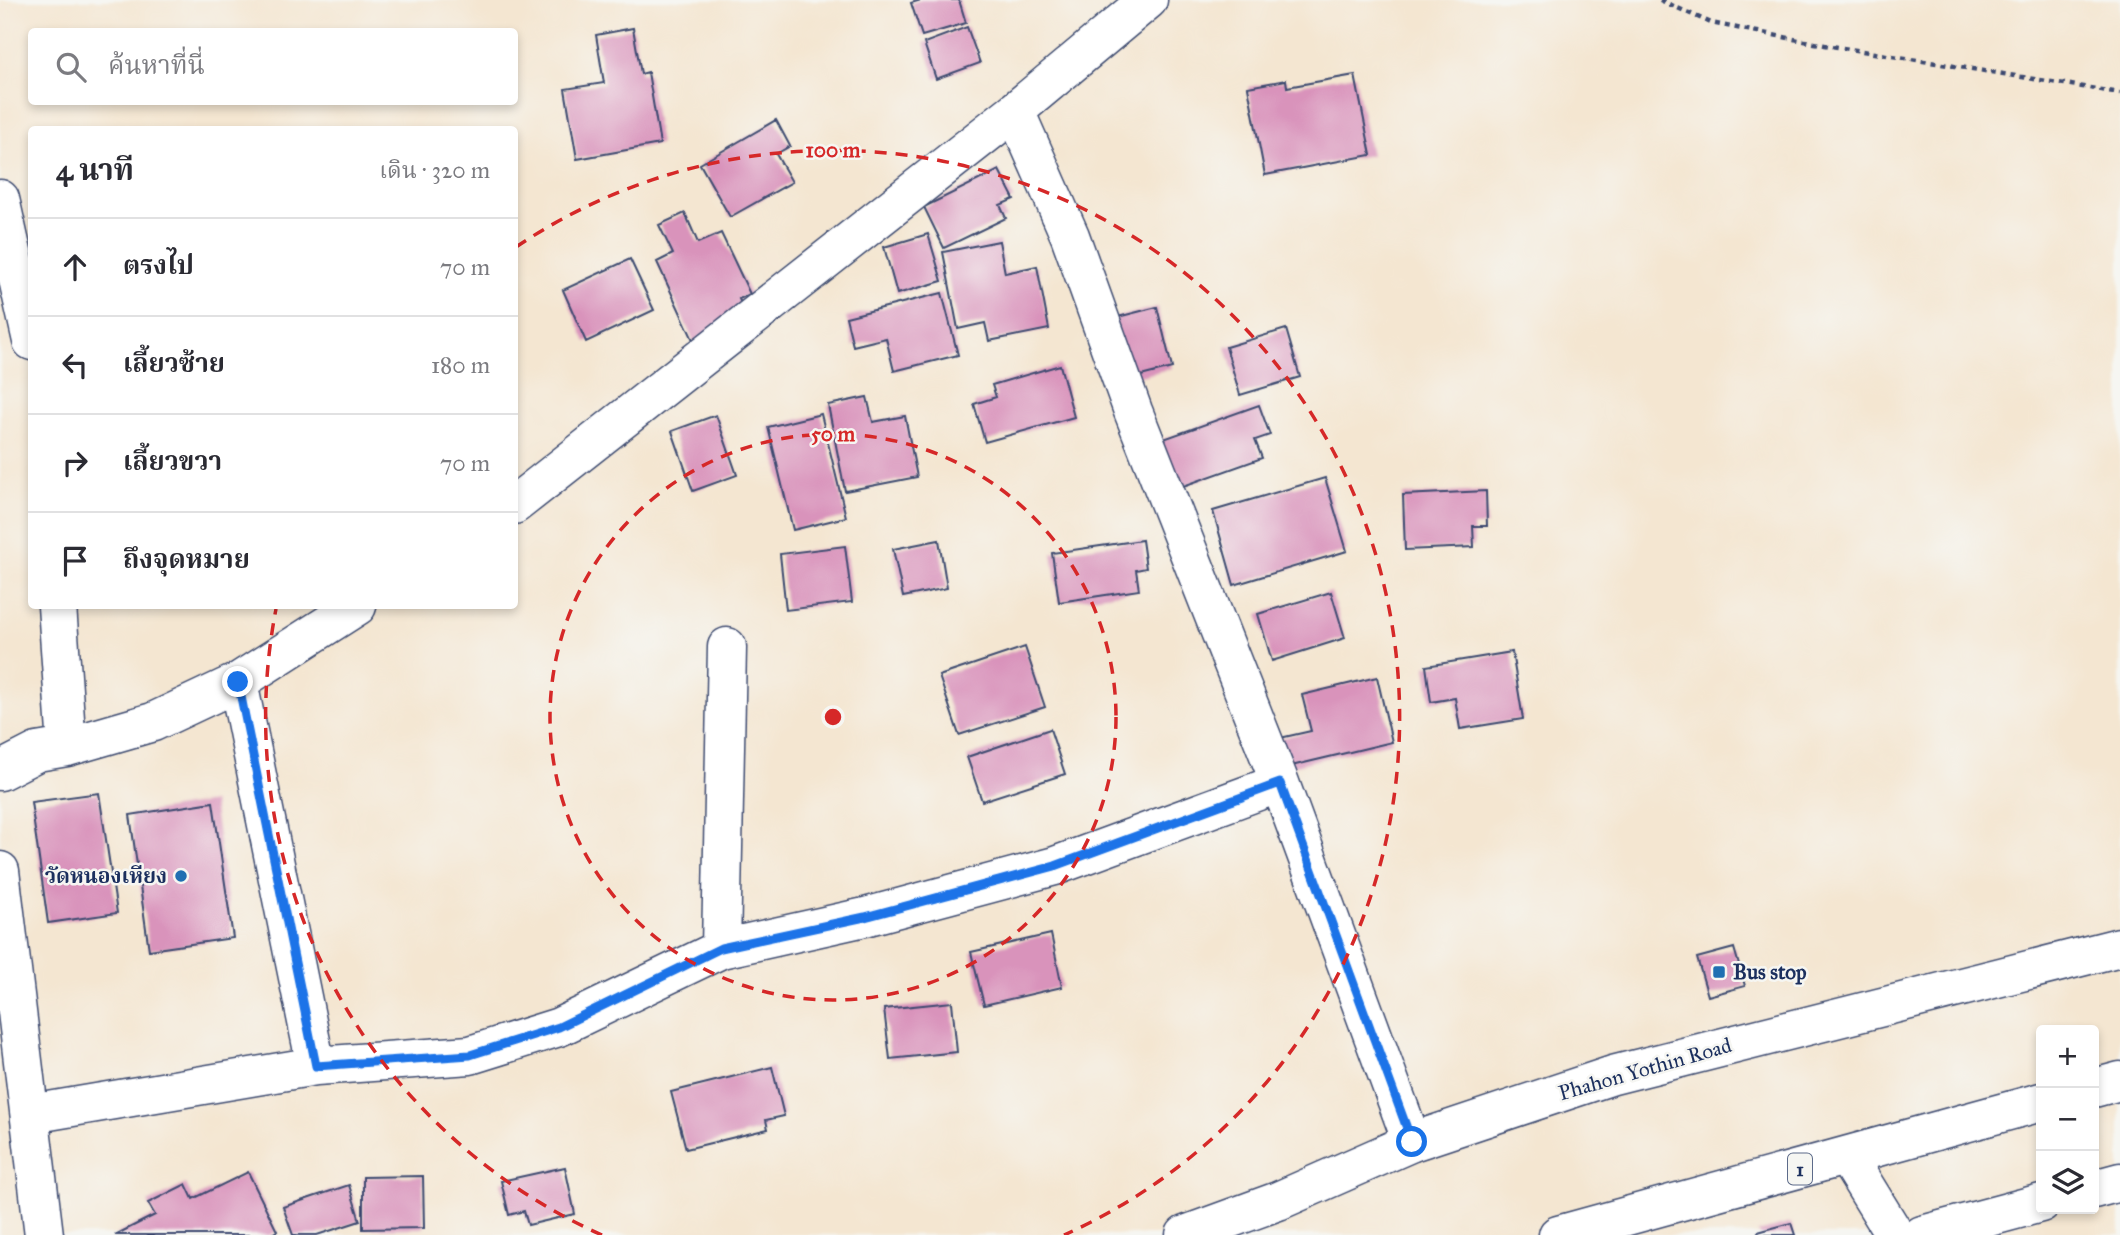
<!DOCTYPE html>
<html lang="th">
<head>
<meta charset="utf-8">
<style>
  body { margin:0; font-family:"IM FELL Great Primer","Noto Serif Thai",serif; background:#f7f7f7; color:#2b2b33 }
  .controls { position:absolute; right:21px; bottom:21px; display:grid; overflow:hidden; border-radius:7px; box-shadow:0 4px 10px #0003 }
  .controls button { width:63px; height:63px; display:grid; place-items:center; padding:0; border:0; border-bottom:2px solid #e1e1e2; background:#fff; color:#2b2b33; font:35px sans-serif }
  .stop { position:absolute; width:21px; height:21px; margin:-16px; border:5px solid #1a73e8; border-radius:50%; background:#fff }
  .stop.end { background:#1a73e8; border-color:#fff; box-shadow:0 2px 7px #0008 }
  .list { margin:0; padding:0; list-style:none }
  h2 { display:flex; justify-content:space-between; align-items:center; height:91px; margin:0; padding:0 28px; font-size:30px }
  h2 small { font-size:23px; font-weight:400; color:#7c7c81 }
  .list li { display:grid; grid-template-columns:46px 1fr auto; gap:21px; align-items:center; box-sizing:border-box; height:98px; padding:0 28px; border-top:2px solid #e1e1e2 }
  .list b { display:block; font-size:26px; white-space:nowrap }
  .list em { font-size:23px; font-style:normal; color:#7c7c81 }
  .icon { flex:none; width:38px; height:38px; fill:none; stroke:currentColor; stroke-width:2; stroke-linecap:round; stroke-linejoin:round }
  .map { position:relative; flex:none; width:2120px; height:1235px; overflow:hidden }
  .search { position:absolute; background:#fff; box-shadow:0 4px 10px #0003; left:28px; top:28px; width:490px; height:77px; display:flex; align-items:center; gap:18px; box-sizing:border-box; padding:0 24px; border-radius:7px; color:#7c7c81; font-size:26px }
  .panel { position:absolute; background:#fff; box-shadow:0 4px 10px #0003; left:28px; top:126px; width:490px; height:483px; border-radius:7px }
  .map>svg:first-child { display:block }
  .building { fill:#d993bb }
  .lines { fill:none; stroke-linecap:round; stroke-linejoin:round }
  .minor-casing { stroke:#3c4a6f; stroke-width:41 }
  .highway-casing { stroke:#3c4a6f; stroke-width:41 }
  .path { stroke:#3c4a6f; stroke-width:4.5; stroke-dasharray:5 5; stroke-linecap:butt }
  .minor { stroke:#fff; stroke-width:38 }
  .highway { stroke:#fff; stroke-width:38 }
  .route { stroke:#1a73e8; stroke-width:9 }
  .ring { fill:none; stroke:#d62828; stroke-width:3.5; stroke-dasharray:12 9 }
  .poi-dot { fill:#1f6fb2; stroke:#f6f6f2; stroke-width:2.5 }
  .labels { text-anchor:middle; stroke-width:5; stroke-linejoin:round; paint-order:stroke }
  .shield { fill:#f6f6f2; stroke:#5d6b8a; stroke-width:2 }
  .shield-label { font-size:19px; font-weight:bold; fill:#1b2f5e }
  .poi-label { font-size:21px; font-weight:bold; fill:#1b2f5e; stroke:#f6f6f2; text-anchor:end }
  .street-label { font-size:21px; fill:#1b2f5e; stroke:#f6f6f2 }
  .centre { fill:#d62828; stroke:#f6f6f2; stroke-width:3.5 }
  .ring-label { font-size:21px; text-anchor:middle; font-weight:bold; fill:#d62828; stroke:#f6f6f2; stroke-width:5; stroke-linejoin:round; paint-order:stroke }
</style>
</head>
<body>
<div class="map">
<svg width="2120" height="1235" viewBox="0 0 2120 1235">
  <rect width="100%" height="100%" fill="#f6f6f2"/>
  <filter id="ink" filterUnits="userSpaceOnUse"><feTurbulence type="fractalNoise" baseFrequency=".0143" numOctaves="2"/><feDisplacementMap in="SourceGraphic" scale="14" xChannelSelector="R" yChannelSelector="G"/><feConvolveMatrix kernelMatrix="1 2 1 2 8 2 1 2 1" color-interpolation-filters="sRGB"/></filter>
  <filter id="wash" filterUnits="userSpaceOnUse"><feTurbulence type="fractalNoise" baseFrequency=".00686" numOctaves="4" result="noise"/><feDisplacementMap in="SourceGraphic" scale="28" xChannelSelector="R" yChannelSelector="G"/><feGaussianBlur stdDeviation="1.57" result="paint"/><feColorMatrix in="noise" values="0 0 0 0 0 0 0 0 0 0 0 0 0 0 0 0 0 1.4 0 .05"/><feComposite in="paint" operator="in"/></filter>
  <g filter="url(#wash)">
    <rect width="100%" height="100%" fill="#f4e6d1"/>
    <g id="blocks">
      <path class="building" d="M921,0h38l7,23 -44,13 -11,-33z
        M967,27l13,36 -44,16 -12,-36z
        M633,28l8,46 7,-2 12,72 -83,15 -12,-70 39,-6 -8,-48z
        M1355,75l16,80 -106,20 -17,-88 38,-7 1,7z
        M776,120l14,26 -14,8 16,28 -62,35 -30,-53z
        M999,170l15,29 -14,6 6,13 -62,30 -20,-41z
        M685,213l13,30 23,-10 29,61 -11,5 8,18 -53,25 -37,-80 16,-8 -14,-29z
        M928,234l14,47 -45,13 -13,-47z
        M999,241l6,32 32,-7 12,63 -60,12 -4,-18 -27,6 -15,-77z
        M630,259l24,51 -68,32 -23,-52z
        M942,293l16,62 -64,16 -8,-33 -33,8 -7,-29z
        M1157,307l15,61 -43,11 -15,-61z
        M1286,329l14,48 -60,18 -14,-48z
        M1060,365l14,52 -89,25 -11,-38 22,-7 -4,-12z
        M867,397l6,25 32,-6 12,61 -72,14 -17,-86z
        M1259,405l11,30 -15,5 7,18 -87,31 -17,-48z
        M821,414l25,103 -53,13 -25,-103z
        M716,415l21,60 -44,16 -21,-60z
        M1325,478l22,73 -113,34 -21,-74z
        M1486,491l1,35h-14l1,21 -69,3 -2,-55z
        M939,540l8,48 -44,9 -10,-48z
        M1142,540l4,28 -10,2 3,20 -80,12 -7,-49z
        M845,546l7,56 -66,8 -6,-56z
        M1331,592l14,46 -73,23 -14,-47z
        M1025,647l20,60 -86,28 -20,-59z
        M1512,652l11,67 -63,10 -5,-31 -24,4 -5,-36z
        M1377,677l15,65 -105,25 -7,-29 31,-7 -9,-36z
        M1050,729l15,45 -83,27 -15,-44z
        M99,793l18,120 -69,10 -17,-121z
        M213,802l20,136 -84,12 -19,-135z
        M1051,934l11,53 -78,18 -13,-53z
        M1734,948l11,38 -37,10 -11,-38z
        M952,1002l5,50 -67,7 -6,-50z
        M772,1067l12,49 -18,4 2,9 -82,20 -15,-57z
        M565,1167l10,47 -47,11 -4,-14 -15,4 -8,-34z
        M248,1172l29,59 -7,4h-155l40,-20 -7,-12 38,-19 7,15z
        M423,1176l1,52 -61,1v-52z
        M349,1185l11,36 -43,14h-24l-10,-28z
        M1791,1223l4,12h-36l-1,-3z"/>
    </g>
  </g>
  <g filter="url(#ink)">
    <use href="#blocks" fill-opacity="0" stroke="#3c4a6f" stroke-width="2"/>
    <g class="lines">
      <defs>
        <path id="minor" d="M1015,111l55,125 63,175 147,372 132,359
          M0,199l32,142
          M514,505l501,-394 133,-111
          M57,606l10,141
          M238,682l78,384
          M0,771l37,-19 30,-5 86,-25 85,-40 119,-76
          M0,871l44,364
          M721,949l6,-302
          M31,1114l285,-48 154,-11 89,-28 162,-78 144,-32 190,-51 225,-83
          M1847,1157l48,78
          M2094,1189l26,-7
          M1922,1235l119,-32"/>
        <path id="highway" d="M2094,1088l26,-7
          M1185,1235l93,-34 134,-59 201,-67 507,-128
          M1558,1235l483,-133"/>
      </defs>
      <use href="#minor" class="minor-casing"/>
      <use href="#highway" class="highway-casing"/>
      <path class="path" d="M1660,0l51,23 114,22 295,48"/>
      <use href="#minor" class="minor"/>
      <use href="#highway" class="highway"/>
    </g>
  </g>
  <g class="lines" filter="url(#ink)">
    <path class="route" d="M238,682l78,384 154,-11 89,-28 162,-79 144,-31 190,-51 225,-83 132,359"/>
  </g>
  <g class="ring">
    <circle cx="833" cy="717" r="283"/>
    <path d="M602 1235A567 567 0 0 1 276 609M516 247A567 567 0 1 1 1064 1235"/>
  </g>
  <g class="poi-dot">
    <circle cx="181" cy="876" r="7"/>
    <rect x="1712" y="965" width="14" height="14" rx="3.5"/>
  </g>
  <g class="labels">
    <rect class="shield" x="1788" y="1153.5" width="24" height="31" rx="5"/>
    <g class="shield-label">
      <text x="1800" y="1176">1</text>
    </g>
    <g class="poi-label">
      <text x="167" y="883">วัดหนองเหียง</text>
      <text x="1733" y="979" text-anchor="start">Bus stop</text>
    </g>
    <g class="street-label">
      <text transform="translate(1645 1069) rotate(-16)" y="7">Phahon Yothin Road</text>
    </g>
  </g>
  <circle cx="833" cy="717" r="10" class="centre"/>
  <g class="ring-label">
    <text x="833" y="157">100 m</text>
    <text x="833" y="441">50 m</text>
  </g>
</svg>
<div class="controls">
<button>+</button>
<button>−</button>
<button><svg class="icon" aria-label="layers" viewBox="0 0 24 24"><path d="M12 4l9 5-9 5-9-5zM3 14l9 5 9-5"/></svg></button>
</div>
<div class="stop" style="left:1412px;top:1142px"></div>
<div class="stop end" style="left:238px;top:682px"></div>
<div class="search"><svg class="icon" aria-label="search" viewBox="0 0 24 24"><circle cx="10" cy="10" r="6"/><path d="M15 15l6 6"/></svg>ค้นหาที่นี่</div>
<section class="panel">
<h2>4 นาที<small>เดิน · 320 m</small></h2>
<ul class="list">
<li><svg class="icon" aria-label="ahead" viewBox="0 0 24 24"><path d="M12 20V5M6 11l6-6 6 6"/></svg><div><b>ตรงไป</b></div><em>70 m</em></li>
<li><svg class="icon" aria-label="left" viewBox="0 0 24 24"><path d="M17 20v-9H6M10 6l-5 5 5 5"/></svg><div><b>เลี้ยวซ้าย</b></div><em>180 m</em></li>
<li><svg class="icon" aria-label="right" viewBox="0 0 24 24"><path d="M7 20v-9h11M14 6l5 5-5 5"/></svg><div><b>เลี้ยวขวา</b></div><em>70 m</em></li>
<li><svg class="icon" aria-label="arrive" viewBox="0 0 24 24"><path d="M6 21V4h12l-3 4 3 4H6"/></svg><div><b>ถึงจุดหมาย</b></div></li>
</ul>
</section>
</div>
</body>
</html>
